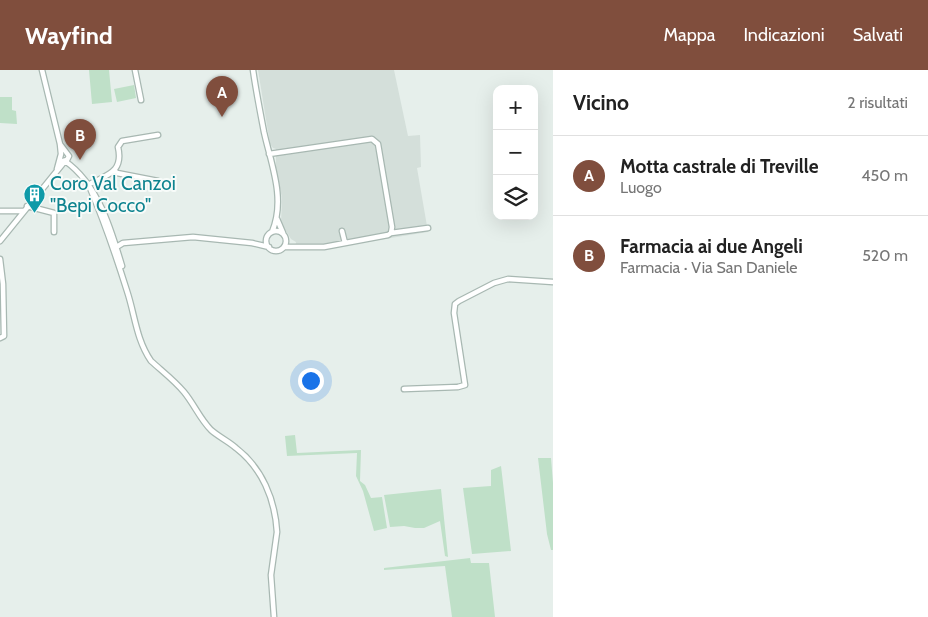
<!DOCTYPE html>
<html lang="it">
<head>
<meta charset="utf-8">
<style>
  body { margin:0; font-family:Cabin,sans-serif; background:#f6f6f6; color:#222 }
  .controls { position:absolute; right:15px; top:15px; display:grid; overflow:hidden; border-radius:10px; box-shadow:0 5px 20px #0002 }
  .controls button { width:45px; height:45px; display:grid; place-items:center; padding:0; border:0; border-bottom:1px solid #e0e0e0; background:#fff; color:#222; font:25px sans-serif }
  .you { position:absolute; left:310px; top:310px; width:18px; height:18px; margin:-12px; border:4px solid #fff; border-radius:50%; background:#1a73e8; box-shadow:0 0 0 8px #1a73e833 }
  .badge { display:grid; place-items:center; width:32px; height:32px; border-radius:50%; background:#804e3d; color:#fff; font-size:16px; font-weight:700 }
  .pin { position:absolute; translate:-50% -41px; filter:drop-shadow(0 1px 2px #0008) }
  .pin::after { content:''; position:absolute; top:26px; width:18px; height:15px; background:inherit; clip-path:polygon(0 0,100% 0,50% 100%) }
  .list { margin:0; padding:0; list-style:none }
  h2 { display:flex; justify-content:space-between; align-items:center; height:65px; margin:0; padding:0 20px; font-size:21px }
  h2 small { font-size:16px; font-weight:400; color:#767676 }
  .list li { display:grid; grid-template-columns:32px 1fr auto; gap:15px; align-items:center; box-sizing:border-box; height:80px; padding:0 20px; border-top:1px solid #e0e0e0 }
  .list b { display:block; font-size:19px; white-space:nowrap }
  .list p { margin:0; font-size:16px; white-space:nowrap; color:#767676 }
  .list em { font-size:16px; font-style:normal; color:#767676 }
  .icon { flex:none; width:28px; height:28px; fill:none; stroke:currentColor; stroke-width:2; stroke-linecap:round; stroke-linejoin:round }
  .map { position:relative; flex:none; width:553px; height:547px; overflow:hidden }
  header { display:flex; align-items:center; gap:30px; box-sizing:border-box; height:70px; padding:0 25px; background:#804e3d; color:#fff }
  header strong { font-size:24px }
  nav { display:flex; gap:28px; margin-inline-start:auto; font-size:18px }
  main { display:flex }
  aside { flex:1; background:#fff }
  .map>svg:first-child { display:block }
  .built { fill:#d4dfda }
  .green { fill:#bfe0c8 }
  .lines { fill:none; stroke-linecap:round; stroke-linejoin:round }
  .minor-casing { stroke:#a8b8b2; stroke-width:7 }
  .minor { stroke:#fff; stroke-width:4.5 }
  .labels { text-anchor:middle; stroke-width:4; stroke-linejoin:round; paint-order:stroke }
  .culture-label { font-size:19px; fill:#0d838f; stroke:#f7fbf9; text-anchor:start }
</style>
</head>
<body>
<header>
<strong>Wayfind</strong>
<nav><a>Mappa</a><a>Indicazioni</a><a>Salvati</a></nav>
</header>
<main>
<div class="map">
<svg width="553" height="547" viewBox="0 0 553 547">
  <rect width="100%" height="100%" fill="#e6efeb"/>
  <path class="built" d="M258,0h136l14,66 12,-1 1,32 -4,1 11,64 -106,17 -27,-1 1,-6 -5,-3 -10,-16 1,-25 -6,-30v-19l-3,-1 -3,-4z"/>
  <path class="green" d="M89,0h20l3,32 -20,2z
    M134,15l2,13 -19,4 -3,-13z
    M0,27h12v13l4,1 1,13 -17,-1z
    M295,365l2,18 64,-3 -1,31 5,4 6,13 11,-1 5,31 -13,3 -11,-40 -7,-15 1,-23 -70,3 -2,-20z
    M538,388h13l2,25v67h-2l-4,-16z
    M501,396l10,85 -39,3 -9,-66 28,-2v-16z
    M441,419l7,68 -3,-1 -5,-35 -16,7h-9l-11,-2 -14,1 -6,-32z
    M470,488l1,5h18l6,54h-43l-7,-51 -61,4v-2z"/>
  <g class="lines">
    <defs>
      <path id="minor" d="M42,0l18,74 1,10 -4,15
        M135,0l6,30
        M253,0c3,21 7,41 11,62 7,32 22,67 8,100
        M60,74l9,12 -2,4 -4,1
        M269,84l103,-15 6,5 14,83 -1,6 -3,2 -64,12h-40
        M65,91c33,23 46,68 57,105
        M115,101l2,2 41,8
        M88,115c18,-10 36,-12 30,-38l4,-6 36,-6
        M90,118c14,33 26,68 37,103 8,24 9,48 24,70 11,10 23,19 33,31 10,12 16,27 27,38 8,7 17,11 25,18 26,20 39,51 41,84l-6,43 3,42
        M27,136l27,7v19
        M0,141h23
        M277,149l6,14
        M342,161l3,12
        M266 171a10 10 0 1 1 20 0a10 10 0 1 1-20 0Z
        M391,163l37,-5
        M0,171l65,-80
        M115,178l8,-5 70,-6 59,6 17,4
        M0,189l3,25 1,52 -4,2
        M404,319l54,-2 7,-2 -11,-72 1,-9 4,-3 35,-18 14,-4 45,3"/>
    </defs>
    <use href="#minor" class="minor-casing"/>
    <use href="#minor" class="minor"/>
  </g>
  <defs>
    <symbol id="building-pin" viewBox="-11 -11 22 30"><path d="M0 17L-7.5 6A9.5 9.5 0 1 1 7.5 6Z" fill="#0f9aa8" stroke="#f7fbf9"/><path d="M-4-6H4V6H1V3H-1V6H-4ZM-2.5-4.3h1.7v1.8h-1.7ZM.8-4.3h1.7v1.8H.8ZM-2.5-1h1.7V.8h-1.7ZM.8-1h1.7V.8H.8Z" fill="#fff"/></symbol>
  </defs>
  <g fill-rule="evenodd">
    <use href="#building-pin" x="22" y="112" width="25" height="34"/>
  </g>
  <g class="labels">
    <g class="culture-label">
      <text x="50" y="120">Coro Val Canzoi<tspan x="50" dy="22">"Bepi Cocco"</tspan></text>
    </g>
  </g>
</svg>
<div class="controls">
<button>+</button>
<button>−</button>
<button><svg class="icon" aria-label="layers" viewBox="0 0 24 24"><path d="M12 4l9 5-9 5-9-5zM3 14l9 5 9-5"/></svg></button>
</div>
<div class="you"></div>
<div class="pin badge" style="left:222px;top:47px">A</div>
<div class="pin badge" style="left:80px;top:90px">B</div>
</div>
<aside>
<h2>Vicino<small>2 risultati</small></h2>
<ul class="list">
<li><span class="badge">A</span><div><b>Motta castrale di Treville</b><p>Luogo</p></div><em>450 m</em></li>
<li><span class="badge">B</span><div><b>Farmacia ai due Angeli</b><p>Farmacia · Via San Daniele</p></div><em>520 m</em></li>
</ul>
</aside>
</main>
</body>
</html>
